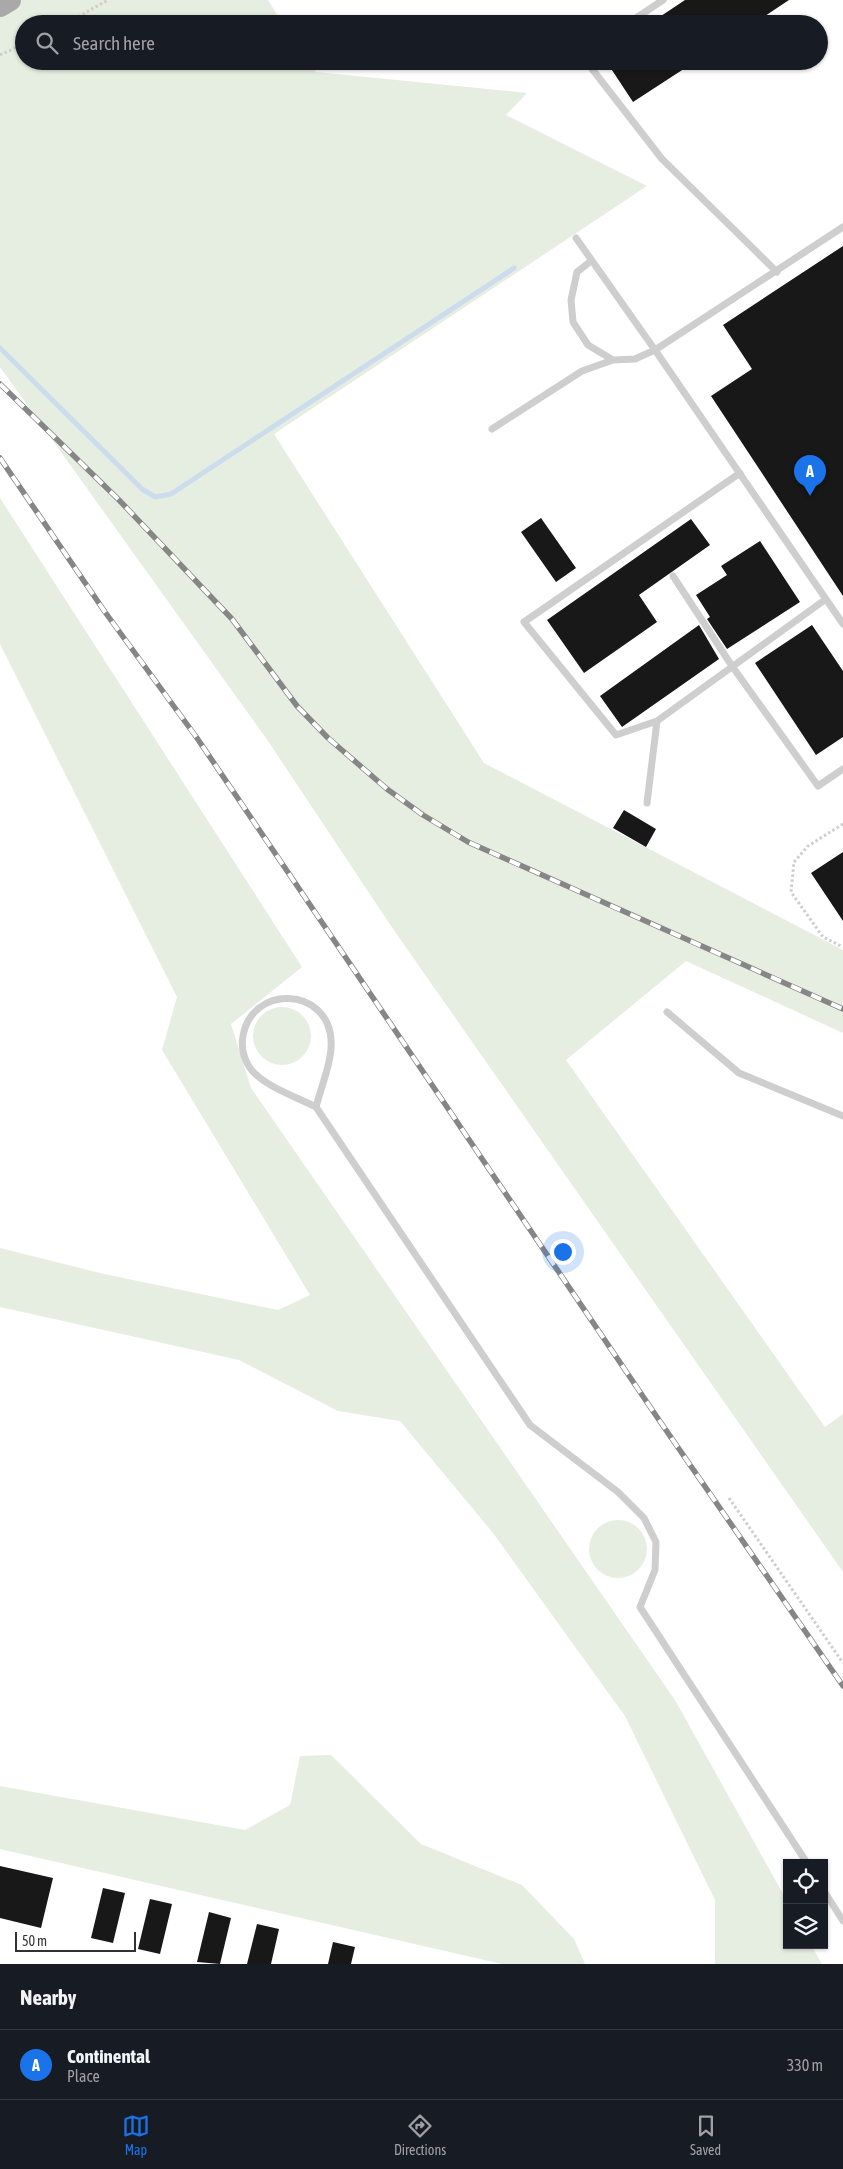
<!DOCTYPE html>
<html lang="en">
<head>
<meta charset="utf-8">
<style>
  body { margin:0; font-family:"Asap Condensed",sans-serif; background:#20242c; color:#f1f3f6 }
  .controls { position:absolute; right:15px; bottom:15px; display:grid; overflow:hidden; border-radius:0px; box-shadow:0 1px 4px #0004 }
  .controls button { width:45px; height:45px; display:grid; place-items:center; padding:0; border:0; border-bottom:1px solid #363941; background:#171b24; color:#f1f3f6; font:25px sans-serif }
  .scale { position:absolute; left:15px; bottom:12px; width:121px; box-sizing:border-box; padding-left:5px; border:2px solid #313131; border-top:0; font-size:14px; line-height:18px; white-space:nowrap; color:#313131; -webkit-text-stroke:4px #fff; paint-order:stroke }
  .you { position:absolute; left:562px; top:1251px; width:18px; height:18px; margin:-12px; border:4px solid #fff; border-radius:50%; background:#1a73e8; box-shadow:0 0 0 8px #1a73e833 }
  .badge { display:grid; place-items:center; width:32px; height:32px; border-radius:50%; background:#1a73e8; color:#fff; font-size:16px; font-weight:700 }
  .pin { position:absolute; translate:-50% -41px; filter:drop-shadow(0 1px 2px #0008) }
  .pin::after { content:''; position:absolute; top:26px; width:18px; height:15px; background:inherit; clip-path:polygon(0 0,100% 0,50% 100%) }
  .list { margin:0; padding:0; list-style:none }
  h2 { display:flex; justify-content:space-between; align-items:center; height:65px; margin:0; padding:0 20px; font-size:21px }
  h2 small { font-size:16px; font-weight:400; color:#9ea1a6 }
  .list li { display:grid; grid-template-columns:32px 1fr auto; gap:15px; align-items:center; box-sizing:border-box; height:70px; padding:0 20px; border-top:1px solid #363941 }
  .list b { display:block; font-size:19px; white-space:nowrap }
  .list p { margin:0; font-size:16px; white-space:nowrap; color:#9ea1a6 }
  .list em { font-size:16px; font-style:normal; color:#9ea1a6 }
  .icon { flex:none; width:28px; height:28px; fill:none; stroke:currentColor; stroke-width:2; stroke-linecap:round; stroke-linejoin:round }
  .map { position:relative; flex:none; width:843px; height:1964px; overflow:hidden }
  .search { position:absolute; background:#171b24; box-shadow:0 1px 4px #0004; left:15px; right:15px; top:15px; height:55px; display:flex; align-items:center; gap:12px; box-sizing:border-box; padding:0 18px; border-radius:28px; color:#9ea1a6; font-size:19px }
  .sheet { height:135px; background:#171b24 }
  nav { display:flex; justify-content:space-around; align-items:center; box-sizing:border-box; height:70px; border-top:1px solid #363941; background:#171b24; font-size:14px; color:#9ea1a6 }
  nav a { display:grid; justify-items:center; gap:2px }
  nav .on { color:#1a73e8 }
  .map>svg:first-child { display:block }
  .green { fill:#e5eee0 }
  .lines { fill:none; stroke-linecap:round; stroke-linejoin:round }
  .stream { stroke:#ccdced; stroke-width:5 }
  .building { fill:#181818 }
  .path { stroke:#cecece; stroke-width:3; stroke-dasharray:2.5 2.5; stroke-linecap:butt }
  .service { stroke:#cecece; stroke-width:7 }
  .primary { stroke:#a9a9a9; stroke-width:22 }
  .rail-casing { stroke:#868686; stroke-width:5.5 }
  .rail { stroke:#fff; stroke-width:4; stroke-dasharray:11; stroke-linecap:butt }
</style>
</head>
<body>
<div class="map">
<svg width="843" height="1964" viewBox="0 0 843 1964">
  <rect width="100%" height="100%" fill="#fff"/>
  <path class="green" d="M0,0h268l15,24h-259v37h284l8,11 211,21 -21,22 141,71 -373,248 210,329 359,187v83l-157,-72 -120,99 259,367 18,-13v158l-452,-646 -123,-185 -268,-374z
    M0,498l302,469 -71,57 20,64 424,612 112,201v44h24l11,19h-107v-64l-90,-184 -132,-183 -93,-112 -62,-10 -99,-51 -239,-53v-59l104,26 174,36 32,-15 -148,-245 15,-53 -177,-353z
    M253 1036a29 29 0 1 1 58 0a29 29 0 1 1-58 0Z
    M589 1549a29 29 0 1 1 58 0a29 29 0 1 1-58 0Z
    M331,1755l90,89 101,41 52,54 11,25h-83l-502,-115v-63l245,44 45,-25 10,-49z"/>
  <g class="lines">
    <path class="stream" d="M0,348l142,141 13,8 16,-3 343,-226"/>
  </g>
  <path class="building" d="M685,0h104l-36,24h-104z
    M606,61h90l-63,41z
    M843,246v350l-132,-200 41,-27 -29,-44z
    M541,518l35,50 -20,14 -35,-50z
    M691,519l19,26 -71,50 18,27 -73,51 -37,-53z
    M760,541l40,61 -73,47 -20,-30 3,-2 -14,-22 31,-20 -6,-9z
    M699,625l20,34 -97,68 -22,-31z
    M812,625l31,46v66l-27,18 -61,-92z
    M624,810l32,19 -10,18 -33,-19z
    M843,852v69l-32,-48z
    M0,1866l53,12 -12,50 -41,-10z
    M103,1888l22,5 -12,50 -22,-5z
    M150,1899l22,5 -12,50 -22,-5z
    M209,1912l22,6 -11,46 -23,-2z
    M257,1924l22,5 -8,35h-24z
    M333,1942l22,5 -4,17h-23z"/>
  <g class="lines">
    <path class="path" d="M65,24l43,-24
      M0,55l24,-11
      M843,824l-35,22 -14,16 -3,30 32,45 20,10
      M729,1498l114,165"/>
    <path class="service" d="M627,24l36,-24
      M590,61l-1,4 73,94 115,113
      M843,227l-188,123 188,274
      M591,261l-14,11 -6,28 2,22 15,23 25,15
      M492,429l90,-58 31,-11 22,-1 20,-9 -79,-112
      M740,473l-216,149 92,113 41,-14 169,-122
      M673,576l59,90 86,120 25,-17
      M647,803l10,-82
      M667,1012l72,61 104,43
      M316,1107c5,-20 17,-48 15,-68 -4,-52 -79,-55 -88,-3 -2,11 1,23 7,32 13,18 47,29 66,39l214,318 88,67 26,26 12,24 -1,28 -15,37 167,256
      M824,1891l19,30"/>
    <path class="primary" d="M0,6l10,-6"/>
    <defs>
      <path id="rail" d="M0,384l119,116 113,119 65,87 31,32 59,51 36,26 45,27 375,167
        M0,458l105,154 92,126 462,682 184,266"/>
    </defs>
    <use href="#rail" class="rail-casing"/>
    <use href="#rail" class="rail"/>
  </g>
</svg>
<div class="controls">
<button><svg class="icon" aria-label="locate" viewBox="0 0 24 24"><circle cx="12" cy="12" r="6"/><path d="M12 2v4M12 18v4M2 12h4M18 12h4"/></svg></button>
<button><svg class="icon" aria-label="layers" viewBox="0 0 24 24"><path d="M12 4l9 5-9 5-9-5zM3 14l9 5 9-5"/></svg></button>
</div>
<div class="scale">50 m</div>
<div class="you"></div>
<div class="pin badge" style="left:810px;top:496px">A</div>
<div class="search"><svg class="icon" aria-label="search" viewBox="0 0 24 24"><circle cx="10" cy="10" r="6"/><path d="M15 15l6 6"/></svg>Search here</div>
</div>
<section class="sheet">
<h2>Nearby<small></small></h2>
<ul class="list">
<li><span class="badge">A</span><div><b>Continental</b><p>Place</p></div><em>330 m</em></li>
</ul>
</section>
<nav>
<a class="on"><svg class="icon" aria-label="map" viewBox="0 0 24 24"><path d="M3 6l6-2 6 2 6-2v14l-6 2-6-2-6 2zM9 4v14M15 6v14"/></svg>Map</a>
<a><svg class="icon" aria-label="directions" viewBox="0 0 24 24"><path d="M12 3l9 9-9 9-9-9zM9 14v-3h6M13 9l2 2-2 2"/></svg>Directions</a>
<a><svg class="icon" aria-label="saved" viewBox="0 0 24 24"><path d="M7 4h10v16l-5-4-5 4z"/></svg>Saved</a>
</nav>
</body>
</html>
